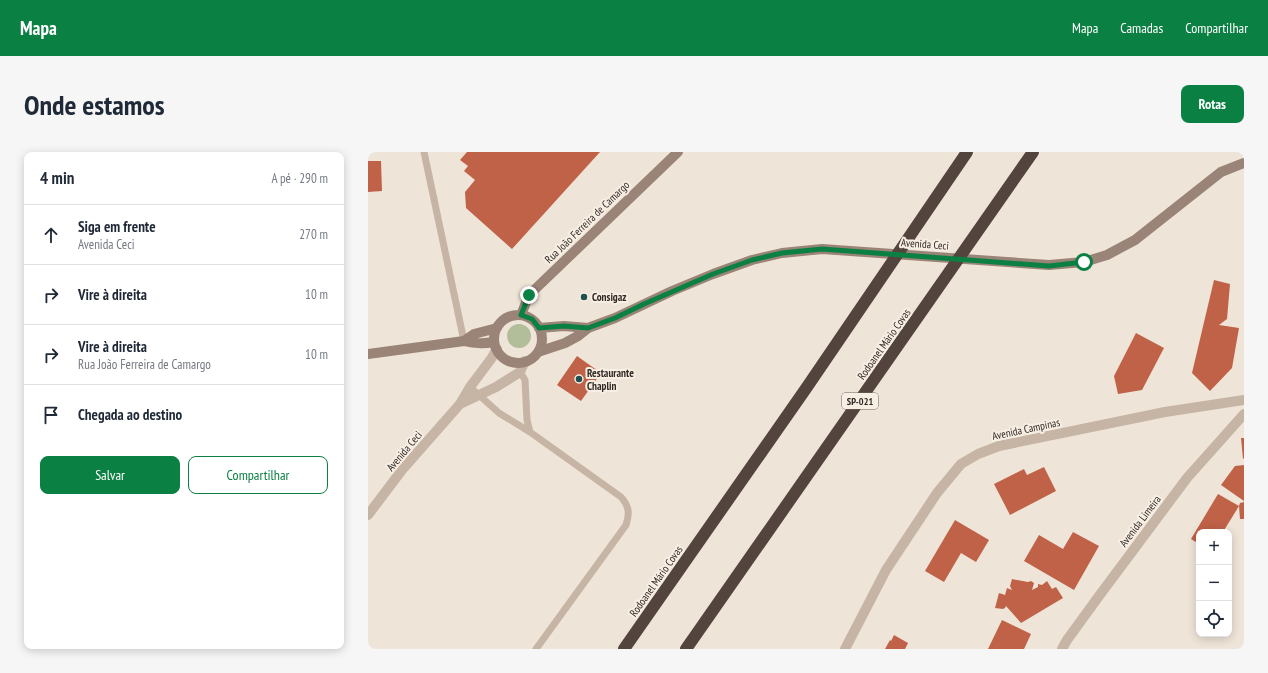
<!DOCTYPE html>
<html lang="pt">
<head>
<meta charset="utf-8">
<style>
  body { margin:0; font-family:"PT Sans Narrow",sans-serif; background:#f6f6f7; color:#1f2937 }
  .controls { position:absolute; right:12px; bottom:12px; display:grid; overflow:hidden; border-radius:8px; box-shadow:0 2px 10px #0003 }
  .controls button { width:36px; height:36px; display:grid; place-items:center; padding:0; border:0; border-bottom:1px solid #e0e1e3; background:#fff; color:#1f2937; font:20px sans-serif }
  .stop { position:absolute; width:12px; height:12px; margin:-9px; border:3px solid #0b8043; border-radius:50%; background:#fff }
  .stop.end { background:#0b8043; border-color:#fff; box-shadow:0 1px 4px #0008 }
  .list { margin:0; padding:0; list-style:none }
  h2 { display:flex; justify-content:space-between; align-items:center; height:52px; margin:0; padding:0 16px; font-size:17px }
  h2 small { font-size:13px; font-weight:400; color:#747a83 }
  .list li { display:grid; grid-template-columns:26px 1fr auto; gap:12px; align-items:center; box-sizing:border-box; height:60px; padding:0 16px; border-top:1px solid #e0e1e3 }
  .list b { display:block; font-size:15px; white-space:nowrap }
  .list p { margin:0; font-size:13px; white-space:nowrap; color:#747a83 }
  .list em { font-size:13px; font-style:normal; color:#747a83 }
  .actions { display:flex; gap:8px; padding:12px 16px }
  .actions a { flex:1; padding:9px 0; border:1px solid #0b8043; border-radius:8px; text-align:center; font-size:14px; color:#0b8043 }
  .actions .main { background:#0b8043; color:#fff }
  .icon { flex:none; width:22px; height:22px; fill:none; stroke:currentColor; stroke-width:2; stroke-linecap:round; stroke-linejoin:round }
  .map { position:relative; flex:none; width:876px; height:497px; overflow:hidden; border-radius:8px }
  header { display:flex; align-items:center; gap:24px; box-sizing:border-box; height:56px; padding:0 20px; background:#0b8043; color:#fff }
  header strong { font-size:19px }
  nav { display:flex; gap:22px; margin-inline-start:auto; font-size:14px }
  .intro { display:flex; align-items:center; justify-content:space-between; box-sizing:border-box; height:96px; padding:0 24px }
  h1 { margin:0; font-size:28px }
  .button { padding:10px 18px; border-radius:8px; background:#0b8043; color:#fff; font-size:14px; font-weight:700 }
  main { display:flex; gap:24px; padding:0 24px }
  aside { flex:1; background:#fff; border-radius:8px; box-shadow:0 2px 10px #0003 }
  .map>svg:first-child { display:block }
  .green { fill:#b2bd99 }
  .building { fill:#bf6247 }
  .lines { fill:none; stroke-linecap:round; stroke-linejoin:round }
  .lane { stroke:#c6b4a5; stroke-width:7 }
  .street { stroke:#c6b4a5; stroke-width:10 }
  .secondary { stroke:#9a8377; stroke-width:10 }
  .highway { stroke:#53443d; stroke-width:12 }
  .route { stroke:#0b8043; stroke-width:5 }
  .poi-dot { fill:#1e4f51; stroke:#f7eee4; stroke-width:1.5 }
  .labels { text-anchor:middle; stroke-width:4; stroke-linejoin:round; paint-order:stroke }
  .shield { fill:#f7eee4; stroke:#6e655f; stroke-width:1 }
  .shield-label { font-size:10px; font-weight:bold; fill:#332a26 }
  .street-label { font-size:11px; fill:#332a26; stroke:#f7eee4 }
  .poi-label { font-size:11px; font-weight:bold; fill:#332a26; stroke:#f7eee4; text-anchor:start }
</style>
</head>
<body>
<header>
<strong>Mapa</strong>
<nav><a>Mapa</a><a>Camadas</a><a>Compartilhar</a></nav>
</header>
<div class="intro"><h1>Onde estamos</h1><a class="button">Rotas</a></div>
<main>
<aside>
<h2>4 min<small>A pé · 290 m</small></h2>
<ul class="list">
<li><svg class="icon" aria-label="ahead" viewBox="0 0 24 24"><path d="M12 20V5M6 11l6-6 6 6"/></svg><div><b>Siga em frente</b><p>Avenida Ceci</p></div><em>270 m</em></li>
<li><svg class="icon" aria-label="right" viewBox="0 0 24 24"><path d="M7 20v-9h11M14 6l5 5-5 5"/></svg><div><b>Vire à direita</b></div><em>10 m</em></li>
<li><svg class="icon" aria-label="right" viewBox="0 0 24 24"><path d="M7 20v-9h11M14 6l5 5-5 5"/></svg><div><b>Vire à direita</b><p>Rua João Ferreira de Camargo</p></div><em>10 m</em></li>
<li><svg class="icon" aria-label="arrive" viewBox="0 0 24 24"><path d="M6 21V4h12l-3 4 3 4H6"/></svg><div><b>Chegada ao destino</b></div></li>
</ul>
<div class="actions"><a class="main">Salvar</a><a>Compartilhar</a></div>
</aside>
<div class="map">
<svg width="876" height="497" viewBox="0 0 876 497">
  <rect width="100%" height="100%" fill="#efe4d8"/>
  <path class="green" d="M139 184a12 12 0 1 1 24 0a12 12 0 1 1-24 0Z"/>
  <path class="building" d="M99,0h133l-88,97 -46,-41 -1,-16 10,-12 -11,-9 4,-5 -8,-6z
    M0,9h13l1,30 -14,1z
    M846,128l16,4 -3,35 -8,6 20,3 -7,40 -22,23 -18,-18z
    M768,181l28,15 -22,42 -24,4 -4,-18z
    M209,204l24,17 -20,28 -24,-16z
    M873,286h3v20l-1,1z
    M876,313v36l-23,-16 14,-19z
    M676,315l12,24 -46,24 -16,-31 30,-15 3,6z
    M850,342l21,12 -16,26h-24v12l-8,-5z
    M876,350v17h-4l-1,-13 1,-3z
    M587,368l34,20 -13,22 -15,-9 -17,29 -19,-11z
    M705,380l26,14 -25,44 -50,-29 15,-26 24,14z
    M644,427l16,3 3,-1 3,2 -2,7 6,-3v-3l4,1 5,-4 5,8 4,-2 7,11 -42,25 -15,-17 -1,2 -2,1 -8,-1 4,-15 6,2 2,-7 5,2 -2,-4z
    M634,468l29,14 -7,15h-36z
    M526,483l14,8 -3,6h-20l5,-9 1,1z"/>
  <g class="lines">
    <path class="lane" d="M56,0l40,189
      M152,220l5,8 2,40 3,12
      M102,235l29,26 31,19 91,65c8,9 9,16 5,28l-90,124"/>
    <path class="street" d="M92,252l36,-17 24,-15 5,-11
      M0,363l34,-45 58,-66 10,-17 21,-28 6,-10
      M477,497l41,-79 51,-77 24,-29 17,-10 21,-8 166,-34 79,-12
      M694,497l5,-9 32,-44 88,-118 57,-64"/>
    <path class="secondary" d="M153,163l8,-20 149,-143
      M126 187a24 24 0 1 1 48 0a24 24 0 1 1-48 0Z
      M171,176l25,-2 24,2
      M96,189l10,-7 23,-6
      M170,200l27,-9 13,-7 10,-8 27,-10 57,-27 41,-17 39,-14 30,-7 40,-4 227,16 35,-3 23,-7 28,-15 86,-68 23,-9
      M0,202l96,-13c11,3 19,3 30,1"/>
    <path class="highway" d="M256,497l183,-262 160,-235
      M318,497l347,-497"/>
  </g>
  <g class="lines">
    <path class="route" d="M161,143l-8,20 11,4 7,9 25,-2 24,2 27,-10 29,-14 69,-30 39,-14 30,-7 40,-4 227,17 35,-4"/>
  </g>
  <g class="poi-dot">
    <circle cx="216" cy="145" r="4"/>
    <circle cx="211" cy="227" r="4"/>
  </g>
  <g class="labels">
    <rect class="shield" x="474" y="241" width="36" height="16" rx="3"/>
    <g class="shield-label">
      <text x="492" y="253">SP-021</text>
    </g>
    <g class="street-label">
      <text transform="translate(219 70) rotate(-44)" y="4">Rua João Ferreira de Camargo</text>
      <text transform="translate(557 92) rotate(4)" y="4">Avenida Ceci</text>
      <text transform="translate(516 192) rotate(-55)" y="4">Rodoanel Mário Covas</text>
      <text transform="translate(658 277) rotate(-12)" y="4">Avenida Campinas</text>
      <text transform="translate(36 299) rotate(-50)" y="4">Avenida Ceci</text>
      <text transform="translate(772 369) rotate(-53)" y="4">Avenida Limeira</text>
      <text transform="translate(288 429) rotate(-55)" y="4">Rodoanel Mário Covas</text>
    </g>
    <g class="poi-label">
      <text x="224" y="149">Consigaz</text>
      <text x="219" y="225">Restaurante<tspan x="219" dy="13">Chaplin</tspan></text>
    </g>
  </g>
</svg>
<div class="controls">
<button>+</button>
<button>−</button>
<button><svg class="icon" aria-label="locate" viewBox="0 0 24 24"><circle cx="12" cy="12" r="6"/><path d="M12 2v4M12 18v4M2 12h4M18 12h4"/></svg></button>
</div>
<div class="stop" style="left:716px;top:110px"></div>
<div class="stop end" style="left:161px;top:143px"></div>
</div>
</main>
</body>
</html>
